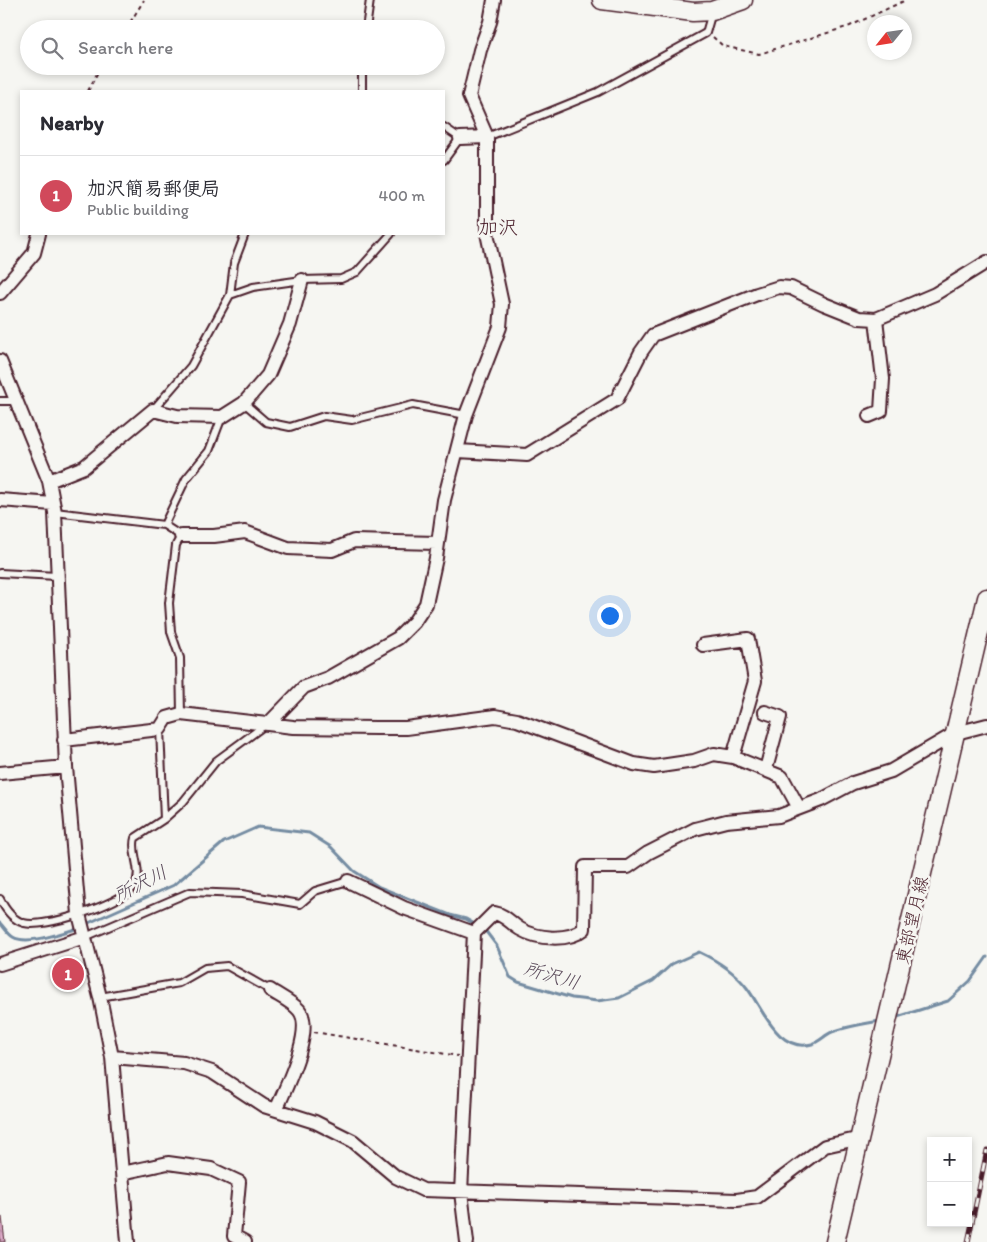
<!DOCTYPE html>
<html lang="en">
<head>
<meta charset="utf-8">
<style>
  body { margin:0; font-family:Itim,"Klee One",sans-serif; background:#f7f7f7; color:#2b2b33 }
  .controls { position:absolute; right:15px; bottom:15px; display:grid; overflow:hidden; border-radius:0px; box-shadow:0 2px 8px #0003 }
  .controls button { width:45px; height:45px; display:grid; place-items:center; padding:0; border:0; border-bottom:1px solid #e1e1e2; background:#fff; color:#2b2b33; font:25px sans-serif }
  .compass { position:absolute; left:867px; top:15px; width:45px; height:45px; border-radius:50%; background:#fff; box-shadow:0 2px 8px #0003; rotate:240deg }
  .you { position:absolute; left:609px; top:615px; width:18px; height:18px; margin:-12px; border:4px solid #fff; border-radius:50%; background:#1a73e8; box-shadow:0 0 0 8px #1a73e833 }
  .badge { display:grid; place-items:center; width:32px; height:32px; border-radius:50%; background:#d1495b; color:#fff; font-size:16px; font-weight:700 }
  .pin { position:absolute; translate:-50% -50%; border:2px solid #fff; box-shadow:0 1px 5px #0006 }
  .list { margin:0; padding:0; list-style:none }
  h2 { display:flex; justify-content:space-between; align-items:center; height:65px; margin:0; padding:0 20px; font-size:21px }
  h2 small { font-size:16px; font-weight:400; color:#7c7c81 }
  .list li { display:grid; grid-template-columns:32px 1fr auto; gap:15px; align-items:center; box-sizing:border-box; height:80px; padding:0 20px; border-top:1px solid #e1e1e2 }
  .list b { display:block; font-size:19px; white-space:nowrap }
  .list p { margin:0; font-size:16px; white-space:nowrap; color:#7c7c81 }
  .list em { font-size:16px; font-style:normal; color:#7c7c81 }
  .icon { flex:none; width:28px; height:28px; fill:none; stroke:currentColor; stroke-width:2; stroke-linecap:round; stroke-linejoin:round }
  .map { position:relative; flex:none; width:987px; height:1242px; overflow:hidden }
  .search { position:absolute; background:#fff; box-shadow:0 2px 8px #0003; left:20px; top:20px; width:425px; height:55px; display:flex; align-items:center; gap:12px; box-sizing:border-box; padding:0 18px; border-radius:28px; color:#7c7c81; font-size:19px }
  .panel { position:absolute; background:#fff; box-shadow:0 2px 8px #0003; left:20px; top:90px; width:425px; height:145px; border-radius:0px }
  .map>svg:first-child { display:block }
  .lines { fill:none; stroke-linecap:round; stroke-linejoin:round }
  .stream { stroke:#748ca2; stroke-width:3 }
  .building { fill:url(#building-back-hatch); stroke:#4a1f2b }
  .lane-casing { stroke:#4a1f2b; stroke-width:10 }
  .street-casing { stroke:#4a1f2b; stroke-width:16 }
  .secondary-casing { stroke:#4a1f2b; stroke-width:21 }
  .path { stroke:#4a1f2b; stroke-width:2; stroke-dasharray:4 4; stroke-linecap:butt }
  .lane { stroke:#f6f6f2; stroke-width:6 }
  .street { stroke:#f6f6f2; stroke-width:12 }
  .secondary { stroke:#f6f6f2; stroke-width:18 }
  .rail-casing { stroke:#4a1f2b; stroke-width:5 }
  .rail { stroke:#f6f6f2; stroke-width:3; stroke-dasharray:9; stroke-linecap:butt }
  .labels { text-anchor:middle; stroke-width:5; stroke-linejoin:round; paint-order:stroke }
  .street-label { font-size:18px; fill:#4a1f2b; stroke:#f6f6f2 }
  .water-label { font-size:19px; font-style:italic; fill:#5c4c5c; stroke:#f6f6f2 }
  .quarter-label { font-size:20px; fill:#4a1f2b; stroke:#f6f6f2 }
</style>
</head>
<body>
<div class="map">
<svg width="987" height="1242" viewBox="0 0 987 1242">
  <defs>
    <pattern id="building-back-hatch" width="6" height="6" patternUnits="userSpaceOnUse" patternTransform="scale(1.25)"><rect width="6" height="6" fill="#e0aecc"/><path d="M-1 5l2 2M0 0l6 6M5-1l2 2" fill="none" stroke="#c295af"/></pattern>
  </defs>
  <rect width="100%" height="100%" fill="#f6f6f2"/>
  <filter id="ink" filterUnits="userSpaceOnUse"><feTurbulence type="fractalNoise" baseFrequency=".02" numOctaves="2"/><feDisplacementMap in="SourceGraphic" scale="10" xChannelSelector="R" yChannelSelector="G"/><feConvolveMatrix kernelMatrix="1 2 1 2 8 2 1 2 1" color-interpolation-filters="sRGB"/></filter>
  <g filter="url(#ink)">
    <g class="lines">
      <path class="stream" d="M0,923c4,4 8,11 13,14 15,9 50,-5 66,-9
        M84,925l90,-40 50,-43 34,-15 51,6 22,14 23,24 25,16 71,28 16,4 12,7
        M484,929l13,17 13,31 8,5 54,16 25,3 22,-3 34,-17 19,-17 27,-12c17,8 36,20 48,36 16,21 31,65 65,56 7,-2 13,-9 20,-12 16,-6 31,-8 48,-11
        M894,1018l54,-17 22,-20 17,-24"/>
    </g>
    <path class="building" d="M2,1217l3,25h-5v-24z"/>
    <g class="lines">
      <defs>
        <path id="lane" d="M366,29l4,-29
          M362,91v-25
          M444,127l16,11 -16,22
          M487,137l111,-45 108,-59 6,-21
          M230,295l4,-32 11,-29
          M0,401h17
          M244,403l22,19 24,5 34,-11 28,4 61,-15 53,10
          M153,410l38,-44 39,-71 23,-8 49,-7 39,-1 16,-7 34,-38
          M55,512l109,13 17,11 -5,9 -7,58 2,29 9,26 1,56
          M164,525l22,-46 23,-28 13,-34
          M0,573l57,3
          M164,819l19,-17 33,-41 49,-36
          M0,899c5,10 13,21 24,24 19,6 98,-19 110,-37 10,-14 -4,-33 1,-48l29,-19 -4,-90
          M85,937l105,-45 52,2 58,10 15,-13 33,-10
          M100,997l79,-14 26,-15 22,-2 43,24"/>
        <path id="street" d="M460,138l27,-1
          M0,293l34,-40 5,-19
          M0,361l49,120 6,31 11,255 13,147 21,83 12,60 16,185
          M869,416l12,-5 2,-32 -7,-60
          M458,451l69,4 90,-56 24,-47 12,-17 104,-41 22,-7 12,1 33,16 35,14 17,1 59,-25 52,-32
          M49,481l35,-14 69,-57 24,6 45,1 22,-14 24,-28 22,-51 12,-44
          M0,500l53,4
          M181,536h33l31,-4 43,16 44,2 22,-9 83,2
          M703,645l45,-6 7,42 -22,76
          M765,712l15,5 -14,52
          M269,723l35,-36 24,-9 70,-40 16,-16 12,-18 10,-46 8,-58 22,-85 34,-88 2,-23 -15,-71v-96l-18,-41 11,-46 10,-28 4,-22
          M64,740l96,-11 7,-11 14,-4 112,13 83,1h30l89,-12 22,4 117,44 20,3 40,-6 20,-7 19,3 49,20 17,31
          M0,773l66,-6
          M348,881l56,27 70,25
          M0,964l85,-27
          M270,990c9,6 22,12 29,20 16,19 -13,77 -22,98
          M112,1057l72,6 28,9 52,34 51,16 38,19 43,36 27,13 314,10 20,-3 68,-51 36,-8
          M122,1173l46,-10 43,6 28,13 -5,54 11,6
          M467,1242l-6,-50 13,-259 20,-20c12,2 16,10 26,16 17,10 48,13 64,0l1,-62h43l20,-14 47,-24 31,-8 53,-5 42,-16 32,-17 38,-12 65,-38 31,-8"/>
        <path id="secondary" d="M602,0l91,12 19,-1 31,-11
          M835,1242l152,-644"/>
      </defs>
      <use href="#lane" class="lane-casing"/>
      <use href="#street" class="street-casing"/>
      <use href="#secondary" class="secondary-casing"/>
      <path class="path" d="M126,29l18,-29
        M713,37l10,9 36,8 91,-28 56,-26
        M88,91l13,-25
        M314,1032l144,24"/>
      <use href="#lane" class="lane"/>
      <use href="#street" class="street"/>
      <use href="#secondary" class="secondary"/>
      <defs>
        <path id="rail" d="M968,1242l19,-92"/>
      </defs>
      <use href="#rail" class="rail-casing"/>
      <use href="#rail" class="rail"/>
    </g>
  </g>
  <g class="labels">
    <g class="street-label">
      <text transform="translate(912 920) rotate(-77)" y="6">東部望月線</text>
    </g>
    <g class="water-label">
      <text transform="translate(140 883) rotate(-27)" y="7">所沢川</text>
      <text transform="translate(552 975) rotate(16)" y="7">所沢川</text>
    </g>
    <g class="quarter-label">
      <text x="498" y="234">加沢</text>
    </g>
  </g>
</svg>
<div class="controls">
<button>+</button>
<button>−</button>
</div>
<svg class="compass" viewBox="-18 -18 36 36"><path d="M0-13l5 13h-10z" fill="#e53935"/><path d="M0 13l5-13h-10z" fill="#7c7c81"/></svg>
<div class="you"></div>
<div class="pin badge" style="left:68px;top:974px">1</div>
<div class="search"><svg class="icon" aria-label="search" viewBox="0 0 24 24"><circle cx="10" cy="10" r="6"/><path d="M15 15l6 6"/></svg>Search here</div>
<section class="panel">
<h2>Nearby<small></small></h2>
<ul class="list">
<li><span class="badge">1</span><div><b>加沢簡易郵便局</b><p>Public building</p></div><em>400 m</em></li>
</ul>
</section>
</div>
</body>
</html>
